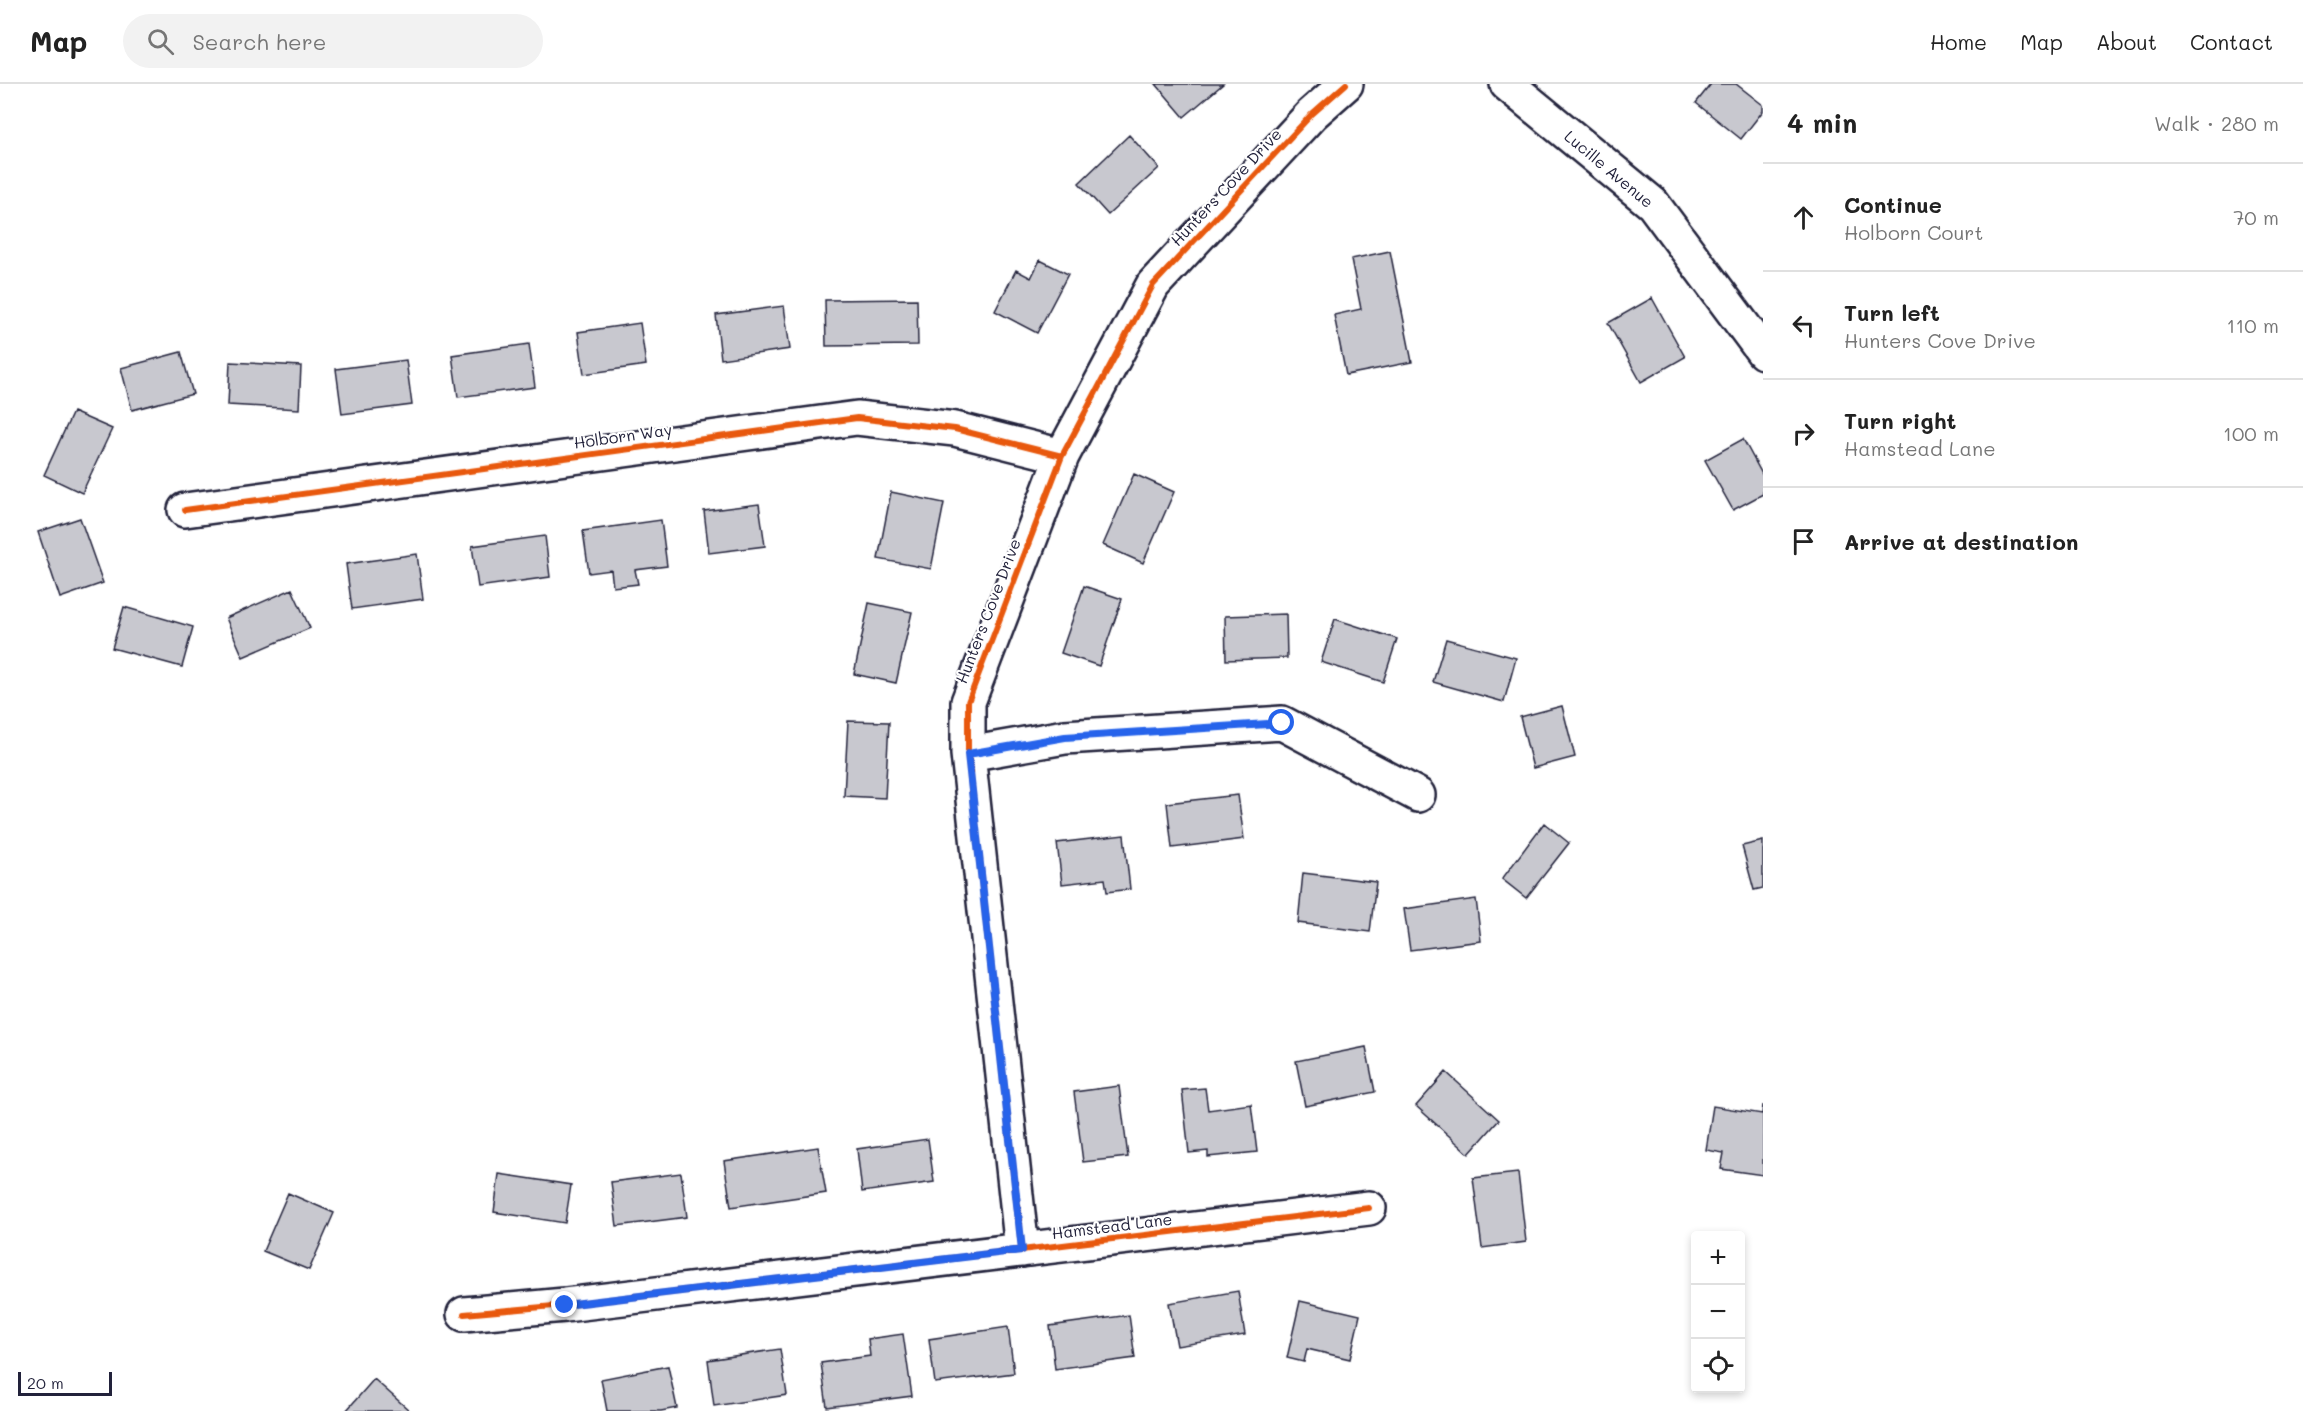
<!DOCTYPE html>
<html lang="en">
<head>
<meta charset="utf-8">
<style>
  body { margin:0; font-family:Mali,sans-serif; background:#f2f2f2; color:#222 }
  .controls { position:absolute; right:18px; bottom:18px; display:grid; overflow:hidden; border-radius:6px; box-shadow:0 3px 9px #0003 }
  .controls button { width:54px; height:54px; display:grid; place-items:center; padding:0; border:0; border-bottom:2px solid #e0e0e0; background:#fff; color:#222; font:30px sans-serif }
  .scale { position:absolute; left:18px; bottom:15px; width:94px; box-sizing:border-box; padding-left:6px; border:3px solid #22223b; border-top:0; font-size:16px; line-height:21px; white-space:nowrap; color:#22223b; -webkit-text-stroke:4px #fff; paint-order:stroke }
  .stop { position:absolute; width:18px; height:18px; margin:-14px; border:4px solid #2563eb; border-radius:50%; background:#fff }
  .stop.end { background:#2563eb; border-color:#fff; box-shadow:0 2px 6px #0008 }
  .list { margin:0; padding:0; list-style:none }
  h2 { display:flex; justify-content:space-between; align-items:center; height:78px; margin:0; padding:0 24px; font-size:26px }
  h2 small { font-size:20px; font-weight:400; color:#767676 }
  .list li { display:grid; grid-template-columns:39px 1fr auto; gap:18px; align-items:center; box-sizing:border-box; height:108px; padding:0 24px; border-top:2px solid #e0e0e0 }
  .list b { display:block; font-size:22px; white-space:nowrap }
  .list p { margin:0; font-size:20px; white-space:nowrap; color:#767676 }
  .list em { font-size:20px; font-style:normal; color:#767676 }
  .icon { flex:none; width:33px; height:33px; fill:none; stroke:currentColor; stroke-width:2; stroke-linecap:round; stroke-linejoin:round }
  .map { position:relative; flex:none; width:1763px; height:1327px; overflow:hidden }
  header { display:flex; align-items:center; gap:36px; box-sizing:border-box; height:84px; padding:0 30px; background:#fff; border-bottom:2px solid #e0e0e0 }
  header strong { font-size:28px }
  nav { display:flex; gap:33px; margin-inline-start:auto; font-size:21px }
  .search { width:420px; height:54px; background:#f2f2f2; display:flex; align-items:center; gap:15px; box-sizing:border-box; padding:0 21px; border-radius:33px; color:#767676; font-size:22px }
  main { display:flex }
  aside { flex:1; background:#fff }
  .map>svg:first-child { display:block }
  .building { fill:#c8c8cf; stroke:#22223b; stroke-width:1.5 }
  .lines { fill:none; stroke-linecap:round; stroke-linejoin:round }
  .minor-casing { stroke:#22223b; stroke-width:38 }
  .minor { stroke:#fff; stroke-width:33 }
  .cycleway-casing { stroke:#fff; stroke-width:10 }
  .cycleway { stroke:#e8590c; stroke-width:6 }
  .route { stroke:#2563eb; stroke-width:8 }
  .labels { text-anchor:middle; stroke-width:4.5; stroke-linejoin:round; paint-order:stroke }
  .street-label { font-size:16px; fill:#22223b; stroke:#fff }
</style>
</head>
<body>
<header>
<strong>Map</strong>
<div class="search"><svg class="icon" aria-label="search" viewBox="0 0 24 24"><circle cx="10" cy="10" r="6"/><path d="M15 15l6 6"/></svg>Search here</div>
<nav><a>Home</a><a>Map</a><a>About</a><a>Contact</a></nav>
</header>
<main>
<div class="map">
<svg width="1763" height="1327" viewBox="0 0 1763 1327">
  <rect width="100%" height="100%" fill="#fff"/>
  <filter id="ink" filterUnits="userSpaceOnUse"><feTurbulence type="fractalNoise" baseFrequency=".0167" numOctaves="2"/><feDisplacementMap in="SourceGraphic" scale="12" xChannelSelector="R" yChannelSelector="G"/><feConvolveMatrix kernelMatrix="1 2 1 2 8 2 1 2 1" color-interpolation-filters="sRGB"/></filter>
  <g filter="url(#ink)">
    <path class="building" d="M1156,0h67l-39,33z
      M1711,0h25l27,21v6l-22,28 -45,-36z
      M1129,51l30,33 -51,47 -29,-32z
      M1390,167l22,111 -66,13 -12,-60 27,-6 -10,-50z
      M1040,176l28,14 -31,59 -42,-22 21,-41 15,8z
      M1652,214l33,59 -44,25 -33,-59z
      M917,215l1,46 -92,1 -1,-46z
      M784,222l6,43 -69,10 -5,-44z
      M640,239l6,42 -62,9 -6,-42z
      M529,260l6,43 -77,10 -6,-42z
      M181,268l12,42 -61,16 -11,-42z
      M406,276l6,45 -70,9 -6,-45z
      M230,278l71,4 -2,43 -71,-4z
      M73,328l39,17 -30,64 -38,-18z
      M1743,355l20,37v18l-30,16 -28,-50z
      M1134,390l40,18 -31,71 -40,-18z
      M891,408l53,11 -13,66 -53,-10z
      M759,420l6,42 -56,7 -5,-42z
      M80,434l23,65 -43,15 -22,-66z
      M661,436l6,46 -32,4 3,14 -25,3 -2,-17 -22,3 -6,-42z
      M545,452l5,41 -72,10 -6,-41z
      M417,470l6,45 -71,10 -6,-45z
      M1084,502l38,13 -23,67 -38,-13z
      M292,505l18,39 -67,29 -17,-39z
      M869,519l43,9 -16,71 -42,-9z
      M124,523l69,20 -11,40 -70,-19z
      M1286,530l1,44 -61,2 -1,-44z
      M1335,535l62,20 -14,43 -62,-20z
      M1446,555l70,19 -12,44 -71,-20z
      M1562,622l13,51 -42,11 -13,-51z
      M848,637l41,1 -4,76 -41,-2z
      M1238,711l6,44 -72,9 -5,-45z
      M1544,739l25,20 -43,55 -24,-19z
      M1124,751l6,54 -23,3 -2,-13 -43,5 -5,-41z
      M1763,757v47l-9,2 -12,-44z
      M1303,789l73,9 -6,50 -72,-9z
      M1476,815l5,42 -71,9 -6,-41z
      M1366,963l9,45 -70,14 -9,-45z
      M1446,988l53,48 -30,34 -53,-48z
      M1119,1002l9,71 -45,5 -9,-70z
      M1205,1004l3,22 43,-6 6,48 -49,5v-6l-19,2 -7,-63z
      M1763,1021v70l-42,-6 3,-16 -18,-3 7,-44 49,8z
      M928,1055l6,43 -72,10 -5,-43z
      M818,1063l8,46 -95,14 -7,-46z
      M681,1089l6,44 -70,9 -6,-44z
      M1518,1089l8,69 -44,6 -9,-70z
      M499,1090l72,11 -6,38 -71,-11z
      M288,1109l46,20 -25,57 -46,-19z
      M1238,1207l7,44 -68,11 -8,-43z
      M1300,1217l60,14 -10,44 -43,-10 -3,13 -17,-4z
      M1129,1231l6,43 -80,11 -5,-43z
      M1008,1243l6,46 -79,10 -6,-44z
      M903,1250l9,62 -85,11 -6,-44 49,-7 -2,-17z
      M780,1265l7,46 -73,11 -6,-46z
      M668,1282l9,42 -16,3h-54l-6,-32z
      M374,1295l36,32h-64z"/>
    <g class="lines">
      <defs>
        <path id="minor" d="M1507,0l146,120 110,148
          M185,426l672,-92 98,11 107,27
          M968,670l97,-17 217,-14 136,72
          M1022,1166l-54,-496v-52l94,-246 91,-171 159,-171 34,-30
          M464,1230l101,-9 804,-97"/>
      </defs>
      <use href="#minor" class="minor-casing"/>
      <use href="#minor" class="minor"/>
      <defs>
        <path id="cycleway" d="M185,426l672,-92 98,11 107,27
          M1022,1166l-54,-496v-52l94,-246 91,-171 159,-171 34,-30
          M464,1230l101,-9 804,-97"/>
      </defs>
      <use href="#cycleway" class="cycleway-casing"/>
      <use href="#cycleway" class="cycleway"/>
    </g>
  </g>
  <g class="lines" filter="url(#ink)">
    <path class="route" d="M565,1221l457,-55 -54,-496 97,-17 217,-14"/>
  </g>
  <g class="labels">
    <g class="street-label">
      <text transform="translate(1609 85) rotate(40)" y="6">Lucille Avenue</text>
      <text transform="translate(1226 103) rotate(-47)" y="6">Hunters Cove Drive</text>
      <text transform="translate(623 352) rotate(-8)" y="6">Holborn Way</text>
      <text transform="translate(988 527) rotate(-69)" y="6">Hunters Cove Drive</text>
      <text transform="translate(1112 1142) rotate(-7)" y="6">Hamstead Lane</text>
    </g>
  </g>
</svg>
<div class="controls">
<button>+</button>
<button>−</button>
<button><svg class="icon" aria-label="locate" viewBox="0 0 24 24"><circle cx="12" cy="12" r="6"/><path d="M12 2v4M12 18v4M2 12h4M18 12h4"/></svg></button>
</div>
<div class="scale">20 m</div>
<div class="stop" style="left:1282px;top:639px"></div>
<div class="stop end" style="left:565px;top:1221px"></div>
</div>
<aside>
<h2>4 min<small>Walk · 280 m</small></h2>
<ul class="list">
<li><svg class="icon" aria-label="ahead" viewBox="0 0 24 24"><path d="M12 20V5M6 11l6-6 6 6"/></svg><div><b>Continue</b><p>Holborn Court</p></div><em>70 m</em></li>
<li><svg class="icon" aria-label="left" viewBox="0 0 24 24"><path d="M17 20v-9H6M10 6l-5 5 5 5"/></svg><div><b>Turn left</b><p>Hunters Cove Drive</p></div><em>110 m</em></li>
<li><svg class="icon" aria-label="right" viewBox="0 0 24 24"><path d="M7 20v-9h11M14 6l5 5-5 5"/></svg><div><b>Turn right</b><p>Hamstead Lane</p></div><em>100 m</em></li>
<li><svg class="icon" aria-label="arrive" viewBox="0 0 24 24"><path d="M6 21V4h12l-3 4 3 4H6"/></svg><div><b>Arrive at destination</b></div></li>
</ul>
</aside>
</main>
</body>
</html>
